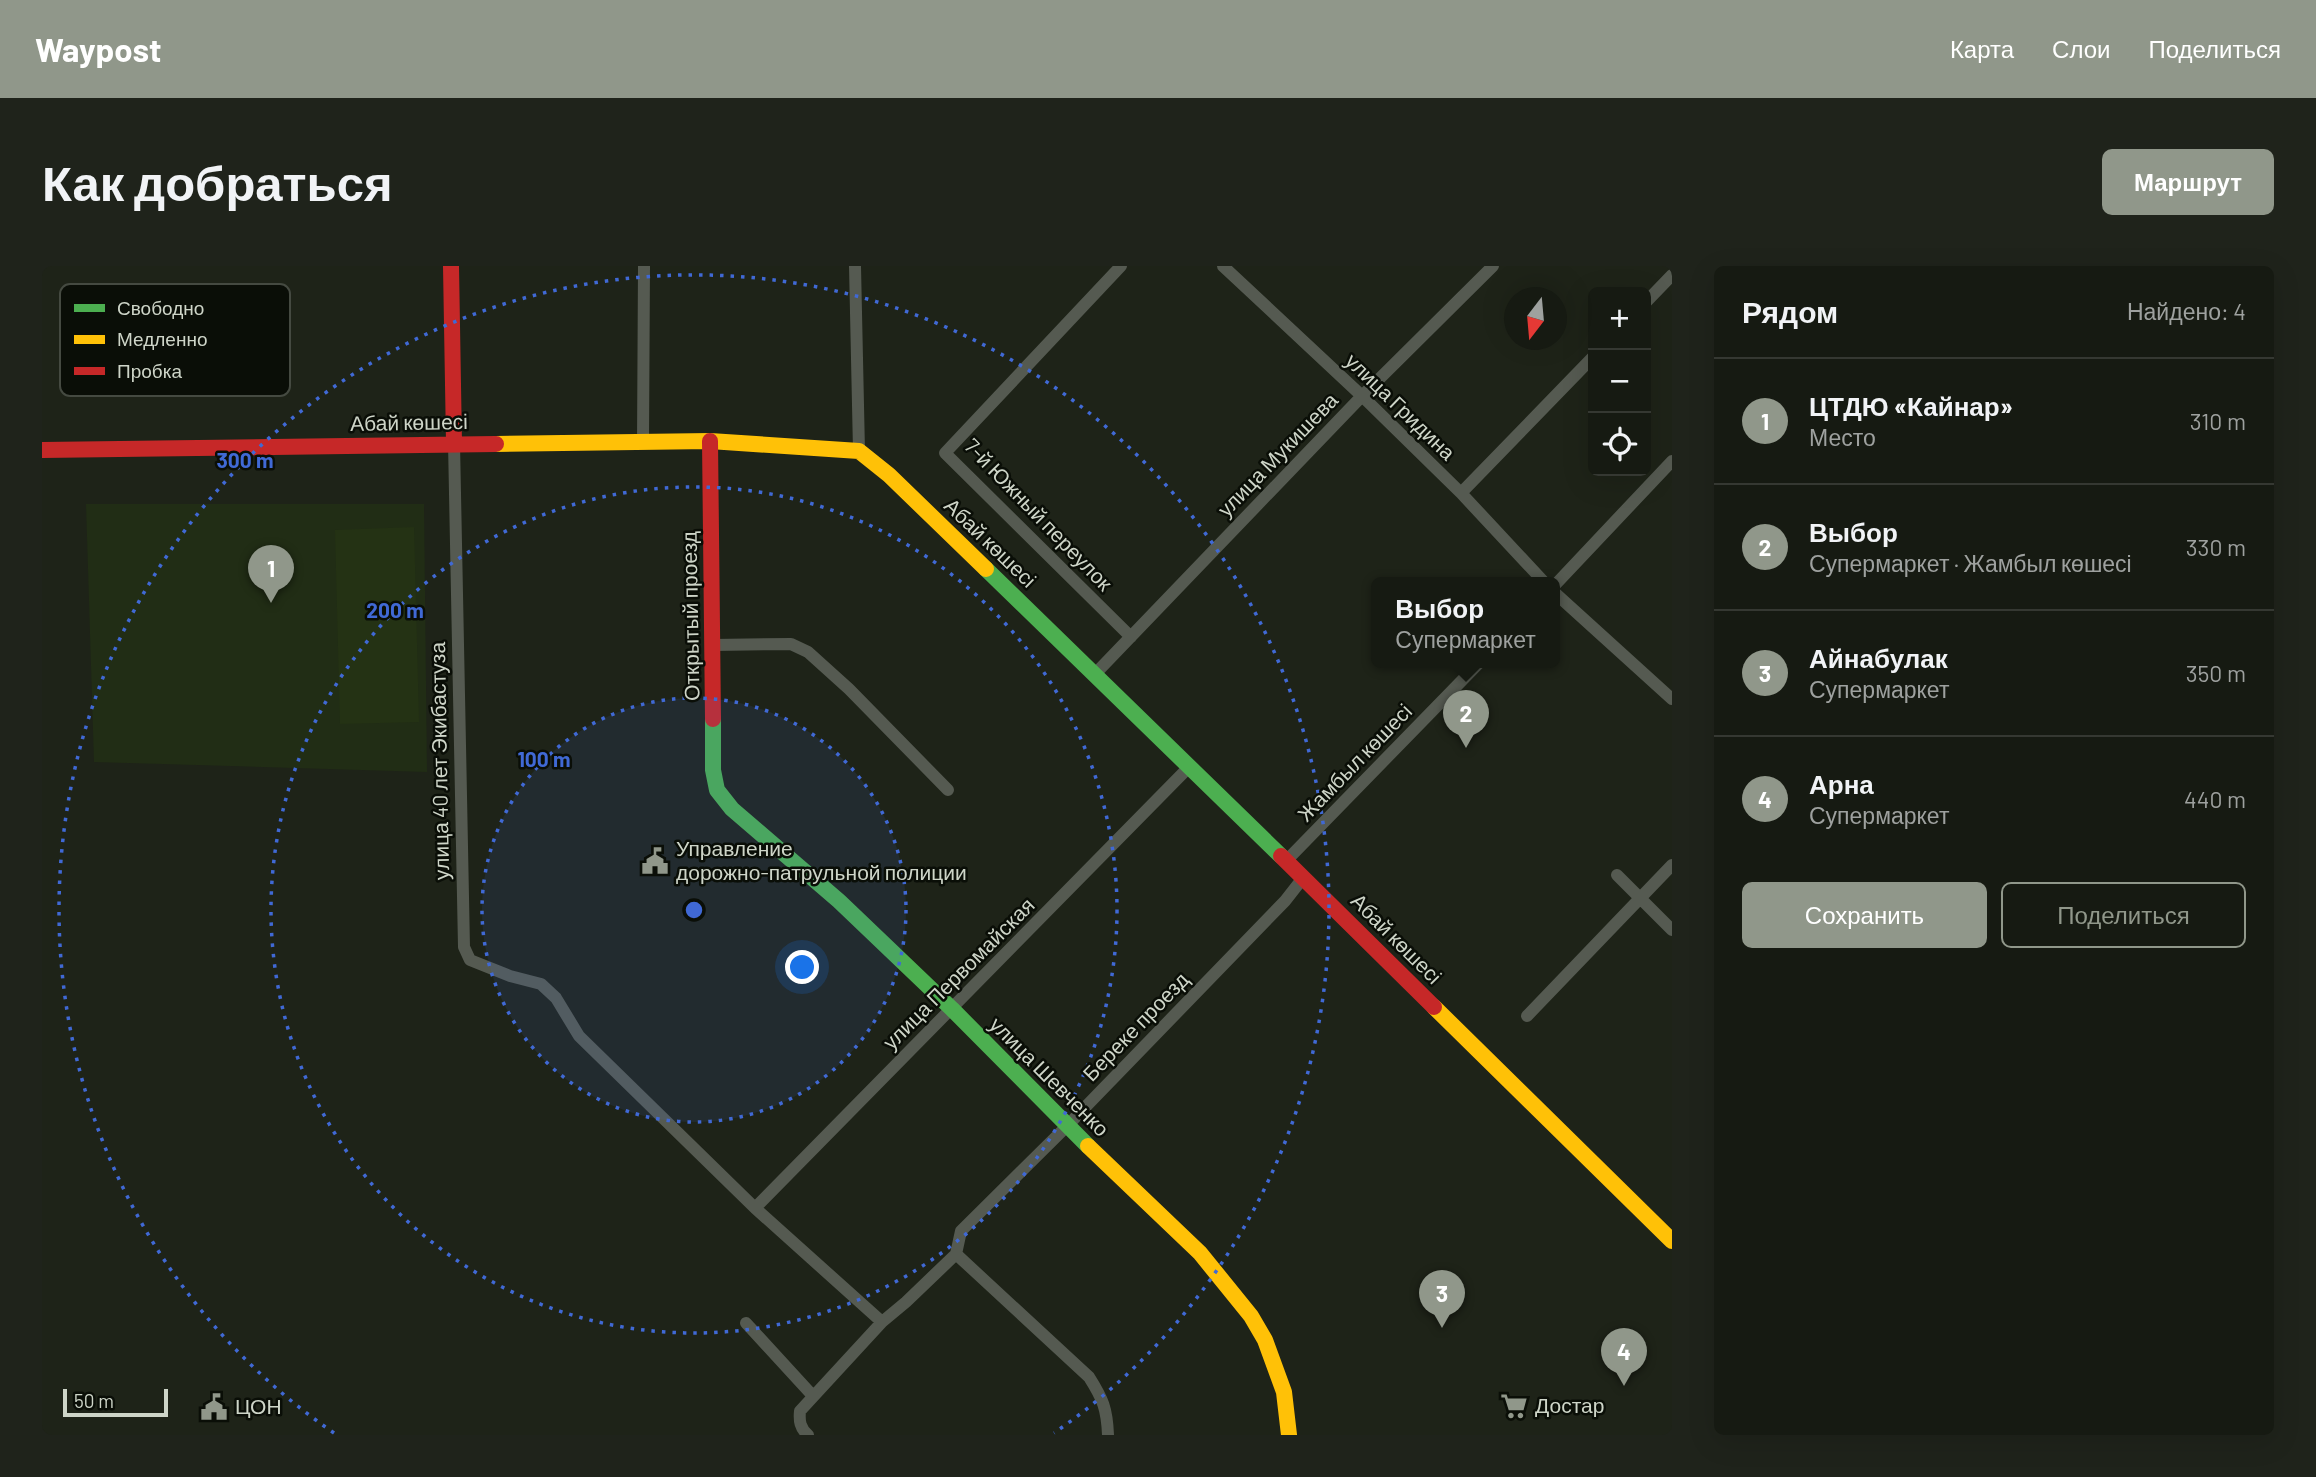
<!DOCTYPE html>
<html lang="ru">
<head>
<meta charset="utf-8">
<style>
  body { margin:0; font-family:Barlow,sans-serif; background:#1f231b; color:#f1f3f6 }
  .controls { position:absolute; right:21px; top:21px; display:grid; overflow:hidden; border-radius:10px; box-shadow:0 7px 28px #0002 }
  .controls button { width:63px; height:63px; display:grid; place-items:center; padding:0; border:0; border-bottom:2px solid #353832; background:#161a12; color:#f1f3f6; font:35px sans-serif }
  .compass { position:absolute; left:1462px; top:21px; width:63px; height:63px; border-radius:50%; background:#161a12; box-shadow:0 7px 28px #0002; rotate:196deg }
  .scale { position:absolute; left:21px; bottom:18px; width:105px; box-sizing:border-box; padding-left:7px; border:4px solid #ced5c8; border-top:0; font-size:19px; line-height:24px; white-space:nowrap; color:#ced5c8; -webkit-text-stroke:5px #0a0e07; paint-order:stroke }
  .you { position:absolute; left:761px; top:702px; width:24px; height:24px; margin:-18px; border:5px solid #fff; border-radius:50%; background:#1a73e8; box-shadow:0 0 0 10px #1a73e833 }
  .badge { display:grid; place-items:center; width:46px; height:46px; border-radius:50%; background:#90978a; color:#fff; font-size:23px; font-weight:700 }
  .pin { position:absolute; translate:-50% -58px; filter:drop-shadow(0 2px 4px #0008) }
  .pin::after { content:''; position:absolute; top:37px; width:24px; height:21px; background:inherit; clip-path:polygon(0 0,100% 0,50% 100%) }
  .popup { position:absolute; left:1329px; top:311px; width:189px; height:91px; box-sizing:border-box; display:grid; place-content:center; border-radius:10px; background:#161a12; filter:drop-shadow(0 2px 5px #0005); font-size:23px; white-space:nowrap; color:#9ea19f }
  .popup b { font-size:26px; color:#f1f3f6 }
  .popup::after { content:''; position:absolute; left:50%; top:100%; margin-left:-14px; border:14px solid transparent; border-top-color:#161a12 }
  .list { margin:0; padding:0; list-style:none }
  h2 { display:flex; justify-content:space-between; align-items:center; height:91px; margin:0; padding:0 28px; font-size:30px }
  h2 small { font-size:23px; font-weight:400; color:#9ea19f }
  .list li { display:grid; grid-template-columns:46px 1fr auto; gap:21px; align-items:center; box-sizing:border-box; height:126px; padding:0 28px; border-top:2px solid #353832 }
  .list b { display:block; font-size:26px; white-space:nowrap }
  .list p { margin:0; font-size:23px; white-space:nowrap; color:#9ea19f }
  .list em { font-size:23px; font-style:normal; color:#9ea19f }
  .actions { display:flex; gap:14px; padding:21px 28px }
  .actions a { flex:1; padding:16px 0; border:2px solid #90978a; border-radius:10px; text-align:center; font-size:24px; color:#90978a }
  .actions .main { background:#90978a; color:#fff }
  .icon { flex:none; width:38px; height:38px; fill:none; stroke:currentColor; stroke-width:2; stroke-linecap:round; stroke-linejoin:round }
  .map { position:relative; flex:none; width:1630px; height:1169px; overflow:hidden; border-radius:10px }
  header { display:flex; align-items:center; gap:42px; box-sizing:border-box; height:98px; padding:0 35px; background:#90978a; color:#fff }
  header strong { font-size:33px }
  nav { display:flex; gap:38px; margin-inline-start:auto; font-size:24px }
  .intro { display:flex; align-items:center; justify-content:space-between; box-sizing:border-box; height:168px; padding:0 42px }
  h1 { margin:0; font-size:49px }
  .button { padding:18px 32px; border-radius:10px; background:#90978a; color:#fff; font-size:24px; font-weight:700 }
  main { display:flex; gap:42px; padding:0 42px }
  aside { flex:1; background:#161a12; border-radius:10px; box-shadow:0 7px 28px #0002 }
  .map>svg:first-child { display:block }
  .built { fill:#212d15 }
  .green { fill:#243214 }
  .lines { fill:none; stroke-linecap:round; stroke-linejoin:round }
  .street { stroke:#555a51; stroke-width:12 }
  .fast { stroke:#4caf50; stroke-width:16 }
  .slow { stroke:#ffc107; stroke-width:16 }
  .jam { stroke:#c62828; stroke-width:16 }
  .ring { fill:none; stroke:#4069d5; stroke-width:3.5; stroke-dasharray:3.5 7 }
  .labels { text-anchor:middle; stroke-width:5; stroke-linejoin:round; paint-order:stroke }
  .street-label { font-size:21px; fill:#ced5c8; stroke:#0a0e07 }
  .poi-label { font-size:21px; fill:#ced5c8; stroke:#0a0e07; text-anchor:start }
  .key { fill:#0a0e07; stroke:#454a41; stroke-width:2 }
  .key-label { font-size:19px; fill:#ced5c8 }
  .centre { fill:#4069d5; stroke:#0a0e07; stroke-width:3.5 }
  .ring-label { font-size:21px; text-anchor:middle; font-weight:bold; fill:#4069d5; stroke:#0a0e07; stroke-width:5; stroke-linejoin:round; paint-order:stroke }
</style>
</head>
<body>
<header>
<strong>Waypost</strong>
<nav><a>Карта</a><a>Слои</a><a>Поделиться</a></nav>
</header>
<div class="intro"><h1>Как добраться</h1><a class="button">Маршрут</a></div>
<main>
<div class="map">
<svg width="1630" height="1169" viewBox="0 0 1630 1169">
  <rect width="100%" height="100%" fill="#1e2318"/>
  <path class="built" d="M44,238h338l3,268 -333,-10z"/>
  <path class="green" d="M372,261l5,195 -79,2 -5,-194z"/>
  <g class="lines">
    <path class="street" d="M813,0l4,185
      M1079,0l-176,187 186,184
      M1181,0l139,130 99,97 83,89
      M1604,36l26,-27
      M601,176l1,-176
      M412,177l10,504 6,13 40,16 31,8 15,14 23,38 176,172 127,114
      M1419,227l132,-136
      M1513,319l117,-124
      M1513,327l117,106
      M671,379l78,-1 17,8 41,37 99,101
      M1053,408l267,-278 131,-130
      M1244,595l194,-199
      M1575,609l55,55
      M1485,750l145,-151
      M713,942l434,-441
      M914,988l133,123c14,22 18,32 19,58
      M704,1057l67,73
      M766,1169c-8,-7 -9,-14 -8,-24l82,-89 24,-20 50,-48 5,-23 106,-105 218,-225 18,-23"/>
    <path class="fast" d="M944,303l295,287
      M671,453v51l4,20 15,19 107,92 113,108 136,137"/>
    <path class="slow" d="M454,178l214,-3 149,10 30,24 97,94
      M1392,741l238,234
      M1046,880l112,107 51,63 14,24 19,52 5,43"/>
    <path class="jam" d="M409,0l3,177
      M668,175l3,278
      M0,184l454,-6
      M1239,590l153,151"/>
  </g>
  <circle cx="652" cy="644" r="212" fill="#4069d5" fill-opacity=".12"/>
  <g class="ring">
    <circle cx="652" cy="644" r="212"/>
    <circle cx="652" cy="644" r="423"/>
    <path d="M292 1167A635 635 0 1 1 1012 1167"/>
  </g>
  <defs>
    <symbol id="civic-bare" viewBox="-9 -9 18 18"><path d="M-.6-6.5H3V-4.5H.6V-3L4-1V1h2V6H-6V1h2V-1L-.6-3ZM-1.2 2.5V6h2.4V2.5Z" fill="#90978a" stroke="#0a0e07" stroke-width="2.5" paint-order="stroke"/></symbol>
    <symbol id="supermarket-bare" viewBox="-9 -9 18 18"><path d="M-6-5.5h2.5l.6 2H6L4.5 2H-2.5L-4.4-4H-6ZM-1.5 3.2a1.3 1.3 0 1 0 .1 0ZM3 3.2a1.3 1.3 0 1 0 .1 0Z" fill="#90978a" stroke="#0a0e07" stroke-width="2.5" paint-order="stroke"/></symbol>
  </defs>
  <g fill-rule="evenodd">
    <use href="#civic-bare" x="594" y="576" width="38" height="38"/>
    <use href="#supermarket-bare" x="1453" y="1121" width="38" height="38"/>
    <use href="#civic-bare" x="153" y="1122" width="38" height="38"/>
  </g>
  <g class="labels">
    <g class="street-label">
      <text transform="translate(1358 141) rotate(44)" y="7">улица Гридина</text>
      <text transform="translate(367 157) rotate(-1)" y="7">Абай көшесі</text>
      <text transform="translate(1236 189) rotate(-46)" y="7">улица Мукишева</text>
      <text transform="translate(996 249) rotate(46)" y="7">7-й Южный переулок</text>
      <text transform="translate(948 277) rotate(44)" y="7">Абай көшесі</text>
      <text transform="translate(649 350) rotate(-91)" y="7">Открытый проезд</text>
      <text transform="translate(398 495) rotate(-91)" y="7">улица 40 лет Экибастуза</text>
      <text transform="translate(1313 497) rotate(-46)" y="7">Жамбыл көшесі</text>
      <text transform="translate(1354 673) rotate(45)" y="7">Абай көшесі</text>
      <text transform="translate(917 708) rotate(-45)" y="7">улица Первомайская</text>
      <text transform="translate(1094 761) rotate(-46)" y="7">Береке проезд</text>
      <text transform="translate(1007 811) rotate(45)" y="7">улица Шевченко</text>
    </g>
    <g class="poi-label">
      <text x="634" y="590">Управление<tspan x="634" dy="24">дорожно-патрульной полиции</tspan></text>
      <text x="1493" y="1147">Достар</text>
      <text x="193" y="1148">ЦОН</text>
    </g>
  </g>
  <rect x="18" y="18" width="230" height="112" rx="10" class="key"/>
  <rect x="32" y="38" width="31" height="8" fill="#4caf50"/>
  <rect x="32" y="69" width="31" height="9" fill="#ffc107"/>
  <rect x="32" y="101" width="31" height="8" fill="#c62828"/>
  <g class="key-label">
    <text x="75" y="49">Свободно</text>
    <text x="75" y="80">Медленно</text>
    <text x="75" y="112">Пробка</text>
  </g>
  <circle cx="652" cy="644" r="10" class="centre"/>
  <g class="ring-label">
    <text x="203" y="202">300 m</text>
    <text x="353" y="352">200 m</text>
    <text x="502" y="501">100 m</text>
  </g>
</svg>
<div class="controls">
<button>+</button>
<button>−</button>
<button><svg class="icon" aria-label="locate" viewBox="0 0 24 24"><circle cx="12" cy="12" r="6"/><path d="M12 2v4M12 18v4M2 12h4M18 12h4"/></svg></button>
</div>
<svg class="compass" viewBox="-18 -18 36 36"><path d="M0-13l5 13h-10z" fill="#e53935"/><path d="M0 13l5-13h-10z" fill="#9ea19f"/></svg>
<div class="scale">50 m</div>
<div class="you"></div>
<div class="pin badge" style="left:229px;top:337px">1</div>
<div class="pin badge" style="left:1424px;top:482px">2</div>
<div class="popup"><b>Выбор</b>Супермаркет</div>
<div class="pin badge" style="left:1400px;top:1062px">3</div>
<div class="pin badge" style="left:1582px;top:1120px">4</div>
</div>
<aside>
<h2>Рядом<small>Найдено: 4</small></h2>
<ul class="list">
<li><span class="badge">1</span><div><b>ЦТДЮ «Кайнар»</b><p>Место</p></div><em>310 m</em></li>
<li><span class="badge">2</span><div><b>Выбор</b><p>Супермаркет · Жамбыл көшесі</p></div><em>330 m</em></li>
<li><span class="badge">3</span><div><b>Айнабулак</b><p>Супермаркет</p></div><em>350 m</em></li>
<li><span class="badge">4</span><div><b>Арна</b><p>Супермаркет</p></div><em>440 m</em></li>
</ul>
<div class="actions"><a class="main">Сохранить</a><a>Поделиться</a></div>
</aside>
</main>
</body>
</html>
